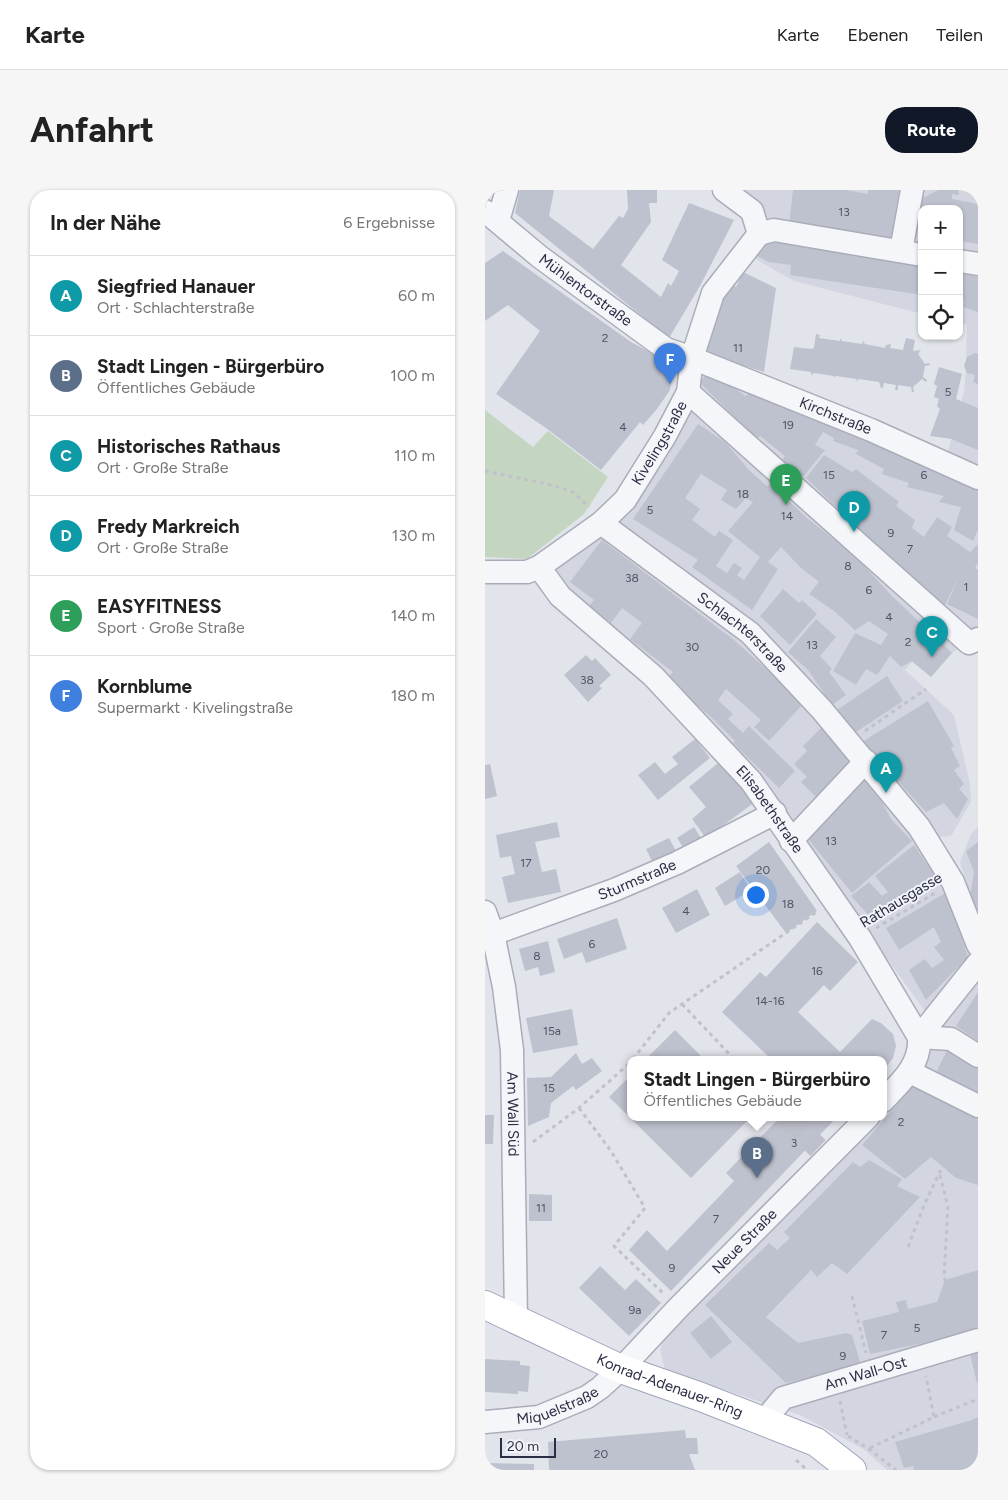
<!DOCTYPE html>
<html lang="de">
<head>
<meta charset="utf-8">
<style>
  body { margin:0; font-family:Figtree,sans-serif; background:#f6f6f6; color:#222 }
  .controls { position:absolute; right:15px; top:15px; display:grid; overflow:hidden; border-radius:10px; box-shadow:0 1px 4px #0004 }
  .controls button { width:45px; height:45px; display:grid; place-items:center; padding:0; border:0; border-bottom:1px solid #e0e0e0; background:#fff; color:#222; font:25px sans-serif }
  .scale { position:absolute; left:15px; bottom:12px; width:56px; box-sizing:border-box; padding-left:5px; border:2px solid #292e44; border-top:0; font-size:14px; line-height:18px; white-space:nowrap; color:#292e44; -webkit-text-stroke:4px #f2f3f8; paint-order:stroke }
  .you { position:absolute; left:270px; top:704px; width:18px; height:18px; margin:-12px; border:4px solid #fff; border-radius:50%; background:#1a73e8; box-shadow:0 0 0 8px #1a73e833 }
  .badge { display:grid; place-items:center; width:32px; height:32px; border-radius:50%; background:#111827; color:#fff; font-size:16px; font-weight:700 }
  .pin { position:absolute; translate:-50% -41px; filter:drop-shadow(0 1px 2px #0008) }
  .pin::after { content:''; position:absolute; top:26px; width:18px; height:15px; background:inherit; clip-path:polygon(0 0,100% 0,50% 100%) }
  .popup { position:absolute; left:142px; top:866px; width:260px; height:65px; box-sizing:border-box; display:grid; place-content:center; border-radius:10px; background:#fff; filter:drop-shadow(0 1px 4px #0005); font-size:16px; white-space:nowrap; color:#767676 }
  .popup b { font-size:19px; color:#222 }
  .popup::after { content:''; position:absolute; left:50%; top:100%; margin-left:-10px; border:10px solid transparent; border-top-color:#fff }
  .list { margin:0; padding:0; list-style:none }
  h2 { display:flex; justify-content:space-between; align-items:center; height:65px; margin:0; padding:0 20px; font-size:21px }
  h2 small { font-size:16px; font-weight:400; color:#767676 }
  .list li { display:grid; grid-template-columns:32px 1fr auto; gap:15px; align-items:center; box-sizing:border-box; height:80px; padding:0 20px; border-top:1px solid #e0e0e0 }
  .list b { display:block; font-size:19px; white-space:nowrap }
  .list p { margin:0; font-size:16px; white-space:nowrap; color:#767676 }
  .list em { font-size:16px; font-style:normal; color:#767676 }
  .icon { flex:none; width:28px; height:28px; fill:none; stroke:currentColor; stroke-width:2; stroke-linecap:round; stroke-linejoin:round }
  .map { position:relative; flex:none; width:493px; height:1280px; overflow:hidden; border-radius:20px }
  header { display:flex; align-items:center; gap:30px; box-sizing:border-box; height:70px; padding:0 25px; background:#fff; border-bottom:1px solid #e0e0e0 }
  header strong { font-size:24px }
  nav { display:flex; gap:28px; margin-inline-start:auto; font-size:18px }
  .intro { display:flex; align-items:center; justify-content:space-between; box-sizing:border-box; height:120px; padding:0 30px }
  h1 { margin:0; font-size:35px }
  .button { padding:12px 22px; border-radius:20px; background:#111827; color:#fff; font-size:18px; font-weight:700 }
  main { display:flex; gap:30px; padding:0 30px }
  aside { flex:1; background:#fff; border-radius:20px; box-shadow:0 1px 4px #0004 }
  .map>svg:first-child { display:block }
  .built { fill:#d3d6e0 }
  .green { fill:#c4d5c2 }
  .building { fill:#bec2ce; fill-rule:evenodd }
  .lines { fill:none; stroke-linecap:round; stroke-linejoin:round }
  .minor-tunnel { stroke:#bdc0ca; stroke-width:22; stroke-dasharray:22 11; stroke-linecap:butt }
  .minor-casing { stroke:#aaadb9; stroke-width:25 }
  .major-casing { stroke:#a0a6b8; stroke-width:30 }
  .path { stroke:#c0c2ca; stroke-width:3; stroke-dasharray:4 4; stroke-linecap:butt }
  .minor { stroke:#f5f6f9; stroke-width:22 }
  .major { stroke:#fff; stroke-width:28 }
  .labels { text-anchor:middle; stroke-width:4; stroke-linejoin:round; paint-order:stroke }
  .number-label { font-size:12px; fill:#4e5366 }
  .street-label { font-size:15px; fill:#292e44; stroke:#f2f3f8 }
</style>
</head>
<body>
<header>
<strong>Karte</strong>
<nav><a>Karte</a><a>Ebenen</a><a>Teilen</a></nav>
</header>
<div class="intro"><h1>Anfahrt</h1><a class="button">Route</a></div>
<main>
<aside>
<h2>In der Nähe<small>6 Ergebnisse</small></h2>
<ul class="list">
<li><span class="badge" style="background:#0f9aa8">A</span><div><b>Siegfried Hanauer</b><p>Ort · Schlachterstraße</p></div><em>60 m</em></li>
<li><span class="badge" style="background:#5c6f8a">B</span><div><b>Stadt Lingen - Bürgerbüro</b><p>Öffentliches Gebäude</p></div><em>100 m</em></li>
<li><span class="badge" style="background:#0f9aa8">C</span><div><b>Historisches Rathaus</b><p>Ort · Große Straße</p></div><em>110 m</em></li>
<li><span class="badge" style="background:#0f9aa8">D</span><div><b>Fredy Markreich</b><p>Ort · Große Straße</p></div><em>130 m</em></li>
<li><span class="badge" style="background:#2e9e5b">E</span><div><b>EASYFITNESS</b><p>Sport · Große Straße</p></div><em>140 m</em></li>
<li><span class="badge" style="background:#3f7fe0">F</span><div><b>Kornblume</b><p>Supermarkt · Kivelingstraße</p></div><em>180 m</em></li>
</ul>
</aside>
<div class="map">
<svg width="493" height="1280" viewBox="0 0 493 1280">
  <rect width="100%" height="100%" fill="#e2e4eb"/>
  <path class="built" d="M229,0h264v288l-33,-15 19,-71 2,-25 1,-42 -8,-2v-114h-37v105l-128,-33 -42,-24 11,-22z
    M211,173l282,120v156l-25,13 -22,25 -19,-15 -7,8 49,45 16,69 1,18 -20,34 -11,1 -20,-9 43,75 3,-22 -6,-19 11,-28 7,-7v643h-91l-22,-20 -65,-35 -135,-45 -5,-21 20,-40 190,-192h13v-15l49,-81 -177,-245 -217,-206 70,-54z"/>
  <path class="green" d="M0,220l48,37 15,-16 60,46 -24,37 -57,45 -42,-2z"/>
  <path class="building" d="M35,0h34l-5,26 44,33 26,-33 4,2 5,-9 -1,-19h30v13h-8l2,19 -30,43 40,32 7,-14 3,3 8,-15 -17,-11 27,-57 45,17 -34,66 -31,52 -154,-125z
    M308,0h53l22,4v-4h31l-8,49 -102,-14z
    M453,0h20l1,5 -7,-1v5l26,5v40l-19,-3v-32h-37v25l-3,-2 -4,-9 6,-24z
    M286,50l151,26v29l-132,-20 1,-10 -22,-3 -12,-6z
    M18,61l128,91 43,23 -4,25 -13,19 -14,16 -3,-3 -39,48 -55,-42 -50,-34 44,-63 -32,-26 -23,16v-58z
    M258,82l33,16 -12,84 -64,-20 10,-28 23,-41 3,4z
    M474,83l19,4v35l-15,-5 1,-6 -5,-1z
    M331,144l4,1 -1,3 21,3v-3l2,3 20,3 1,-3 2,3 20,4 1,-3 5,-1 -1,4 13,2 3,-12 9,2 -2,11 8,-1 -3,4 7,10 4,-1 1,2 -5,1 -2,11 4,3 -1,2 -4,-3 -9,8 1,5h-2l-1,-5 -13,-2v5h-3l1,-5 -12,-2 -1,5h-2l-2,-6 -20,-3 -3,3 1,-3 -21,-3 -3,2 1,-2 -20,-3 -3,2v-3l-21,-3 4,-22 17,2 3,-1z
    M490,163l3,1v30l-5,-2 2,-7 -8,-2 -3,-7 3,-9z
    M454,177l23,7 -6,25 22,9v42l-27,-11 -21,-3 10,-27 -3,-3 2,-7 -5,-2 3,-11 -3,-2z
    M226,180l34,26 12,-7 26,13 -4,6 6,-9 193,89v42l-5,11 -19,-11 7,-23 -22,-5 5,-6 -37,-9 2,-4 -27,-9 2,-5 -28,-15 2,-4 -25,-9 1,-3 -11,-6 -8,13 10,5 -22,27 -21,-17 3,-4 -25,-20 -4,3 -57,-57z
    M213,234l27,18 25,29 18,16 3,-3 36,34 47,37 38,41 60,57 -21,24 -19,-16 -11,6 -11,-11 -13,19 -11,-6 -10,16 -23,-14 22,-38 26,12 7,-11 -19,-13 -14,9 -21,-19 -25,-17 10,-12 -19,-15 -19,-20 -13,15 10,7 -26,41 -60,-43 6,-7 -65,-41zM216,284l26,16 -6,10 15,9 10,-11 7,4 -25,29 32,26 -16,23 -7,-5 5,-7 -8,-5 -7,10 -11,-7 17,-26 -14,-9 -4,6 -23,-17 8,-11 -15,-11z
    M339,265l28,17 4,-3 43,33 -3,4 19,14 -3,8 12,9 13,-20 15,10 -5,9 23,16 8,-8v19l-3,5 3,2v49l-31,-15 13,-29 -16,32 -34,-29 -104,-100z
    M117,350l132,100 70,63 -35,38 -15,-14 7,-7 -35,-31 -8,11 15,14 -5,5 15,14 6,-7 46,45 -16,17 -46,-45 2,-2 -24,-24 -44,-38 6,-7 -43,-33 12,-16 -20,-15 -11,15 -22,-17 5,-6 -24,-18z
    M298,399l16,14 3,-3 15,14 -27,31 -30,-29z
    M331,429l20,18 -16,19 12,13 -3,3 17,23 -14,10 -24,-35 -20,-18z
    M101,465l6,6 3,-3 16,17 -12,11 3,2 -14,14 -24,-27z
    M402,486l16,25 -50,33 -16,-24z
    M443,511l26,45 -3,2 9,18 -6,4 10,14 -5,5 9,10 -11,20 -13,-16 -18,9 -64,-70z
    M336,538l33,33 -37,37 -16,-16 6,-5 -13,-13 13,-13 -4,-5z
    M210,549l15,19 -52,42 -20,-25 17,-13 10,12 13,-10 -6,-7z
    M239,568l35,41 -53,39 -14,-19 14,-12 -17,-20z
    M5,574l7,32 -12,3v-34z
    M380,590l16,20 10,19 21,22 -60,52 -44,-54z
    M72,632l3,15 -25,5 7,30 14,-3 5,23 -53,11 -6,-26 13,-3 -4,-18 -11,2 -4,-23z
    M209,637l7,11 -17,11 -7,-11z
    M184,648l7,13 -23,12 -7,-14z
    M284,652l48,69 -31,22 -50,-67z
    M493,652v81l-9,-19 5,-32 -8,-21z
    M429,655l25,37 -65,39 -23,-25 18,-14 13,14 6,-4 -13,-16z
    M255,682l11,18 -26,16 -10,-18z
    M212,699l13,26 -34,18 -14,-25z
    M462,702l21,65 -42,43 -17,-30 16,-11 7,9 12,-8 -10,-13 7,-5 -7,-15 -35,23 -13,-22z
    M132,728l10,31 -41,14 -4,-11 -18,7 -7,-20z
    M332,732l41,40 -28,29 -6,-6 -26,27 42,40 32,-33 9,4 12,11 3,12 -3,12 -10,13v-12h-112l-49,-47 38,-40 6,5z
    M63,751l7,31 -15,4 -2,-9 -13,4 -6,-22z
    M493,802v49l-22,-15z
    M87,819l6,36 -45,8 -7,-35z
    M190,840l29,29h-58z
    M463,858l30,17v34l-43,-24z
    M91,863l6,11 10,-6 10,13 -26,19 -3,-4 -22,17 -2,14 -21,9 -1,-48 24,-1z
    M146,885v42h120l-60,61 -82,-81z
    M430,893l63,34v68l-22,-7 -25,-21 -26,22 -43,-34z
    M0,925h9l-1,29h-8z
    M295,927h57l-166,174 -42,-41 18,-20 20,21 67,-70 -8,-8z
    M384,970l33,19 -5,7 23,11 -73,77 -15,-11 -15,14 -6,-7 -45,47 32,26 48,-10 6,2 9,30 -75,18 -81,-78 64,-62 8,7 13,-12 -6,-6 69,-70 7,5z
    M44,1004l23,1v26h-23z
    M115,1076l25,24 11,-11 25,24 -32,33 -50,-48z
    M493,1080v62l-108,22 -8,-33 37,-9 -3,-10 10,-2 2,9 29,-7 8,-22z
    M226,1126l21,26 -21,17 -21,-26z
    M493,1163v30h-1l-7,-29z
    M0,1169l35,2v4l10,1 -2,26 -10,-1v3l-33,-2z
    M493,1227v53h-64l-1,-4 -9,2 -9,-26 77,-22z
    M200,1240l1,8h11l1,16h-9l6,16h-146l-1,-28z
    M0,1273l49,1v6h-49z"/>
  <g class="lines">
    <path class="minor-tunnel" d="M301,927l32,31"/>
    <defs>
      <g id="minor">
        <path d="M239,0l28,21 7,23"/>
        <path id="s1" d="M0,21l55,46 126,92 26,9 179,72 107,48"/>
        <path d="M13,31l9,-31"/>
        <path d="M274,44l15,-4 148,25"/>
        <path d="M416,61l11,-61"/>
        <path d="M474,71l19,3"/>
        <path d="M203,202l281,251 9,-4"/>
        <path id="s2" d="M116,333l149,110 72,77 97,117 34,55 25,63"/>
        <path id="s3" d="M54,377l21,29 93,80 98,105 109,157 59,99c2,28 -18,45 -36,64"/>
        <path id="s4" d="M0,382h42l12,-5 62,-44 24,-23 40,-64 23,-44 4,-34 21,-65 46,-59"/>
        <path d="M306,651l75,-80"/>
        <path id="s5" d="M0,722l8,22 11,53 8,63 4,269"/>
        <path id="s6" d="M8,744l121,-44 63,-27 98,-50"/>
        <path d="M434,847l59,-74"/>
        <path d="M434,847l32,2 27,17"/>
        <path d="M425,882l68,34"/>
        <path id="s7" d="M279,1231l19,-23 195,-58"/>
        <path id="s8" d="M0,1232l54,-5 48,-20 13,-9 21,-19 57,-61 190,-191"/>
      </g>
      <g id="major">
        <path id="s9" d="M0,1115l136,64 80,28 115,45 36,28"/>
      </g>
    </defs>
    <use href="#minor" class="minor-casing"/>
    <use href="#major" class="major-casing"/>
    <path class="path" d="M0,281l67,14 21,7 16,15
      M380,541l61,-42
      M391,738l61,-36
      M197,814l52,55
      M148,869l36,-46 149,-102
      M94,918l32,43 34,57 -31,38 51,49
      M48,952l46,-34 52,-46
      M455,985l8,32 -4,69 14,49
      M423,1057l17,-44 39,-81
      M367,1106l14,57
      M355,1211l7,34
      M449,1227l44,-18
      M363,1246l21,13 27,21
      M385,1258l64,-31 -8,-41
      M311,1270l11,10"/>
    <use href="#minor" class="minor"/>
    <use href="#major" class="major"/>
  </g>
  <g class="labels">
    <g class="number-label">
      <text x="359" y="26">13</text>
      <text x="120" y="152">2</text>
      <text x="253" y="162">11</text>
      <text x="463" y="206">5</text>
      <text x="303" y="239">19</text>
      <text x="138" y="241">4</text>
      <text x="344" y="289">15</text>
      <text x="439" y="289">6</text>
      <text x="258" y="308">18</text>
      <text x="165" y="324">5</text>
      <text x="302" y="330">14</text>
      <text x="406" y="347">9</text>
      <text x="425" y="363">7</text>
      <text x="363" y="380">8</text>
      <text x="147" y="392">38</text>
      <text x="481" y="401">1</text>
      <text x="384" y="404">6</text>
      <text x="404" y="431">4</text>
      <text x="423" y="456">2</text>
      <text x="327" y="459">13</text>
      <text x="207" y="461">30</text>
      <text x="102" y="494">38</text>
      <text x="346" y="655">13</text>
      <text x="41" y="677">17</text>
      <text x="278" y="684">20</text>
      <text x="303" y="718">18</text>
      <text x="201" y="725">4</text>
      <text x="107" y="758">6</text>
      <text x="52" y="770">8</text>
      <text x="332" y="785">16</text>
      <text x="285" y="815">14-16</text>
      <text x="67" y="845">15a</text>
      <text x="64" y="902">15</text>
      <text x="416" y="936">2</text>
      <text x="309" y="957">3</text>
      <text x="56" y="1022">11</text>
      <text x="231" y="1033">7</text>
      <text x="187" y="1082">9</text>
      <text x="150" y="1124">9a</text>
      <text x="432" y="1142">5</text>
      <text x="399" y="1149">7</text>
      <text x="358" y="1170">9</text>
      <text x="116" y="1268">20</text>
    </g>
    <g class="street-label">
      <text dy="5" stroke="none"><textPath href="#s1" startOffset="128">Mühlentorstraße</textPath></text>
      <text dy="5" stroke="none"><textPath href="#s1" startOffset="410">Kirchstraße</textPath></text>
      <text dy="5" stroke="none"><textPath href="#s4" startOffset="231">Kivelingstraße</textPath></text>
      <text dy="5" stroke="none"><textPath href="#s2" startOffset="179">Schlachterstraße</textPath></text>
      <text dy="5" stroke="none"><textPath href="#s3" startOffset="336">Elisabethstraße</textPath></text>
      <text dy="5" stroke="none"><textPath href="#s6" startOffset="154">Sturmstraße</textPath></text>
      <text transform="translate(416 710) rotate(-31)" y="5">Rathausgasse</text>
      <text dy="5" stroke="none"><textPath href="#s5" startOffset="205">Am Wall Süd</textPath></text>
      <text dy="5" stroke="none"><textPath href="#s8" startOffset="328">Neue Straße</textPath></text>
      <text dy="5" stroke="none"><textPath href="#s7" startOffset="116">Am Wall-Ost</textPath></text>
      <text dy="5" stroke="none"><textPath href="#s9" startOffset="202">Konrad-Adenauer-Ring</textPath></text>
      <text dy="5" stroke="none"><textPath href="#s8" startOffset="75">Miquelstraße</textPath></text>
    </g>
  </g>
</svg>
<div class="controls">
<button>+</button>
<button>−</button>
<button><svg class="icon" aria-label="locate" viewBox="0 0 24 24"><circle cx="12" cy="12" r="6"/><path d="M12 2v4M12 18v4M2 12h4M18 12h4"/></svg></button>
</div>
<div class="scale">20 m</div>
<div class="you"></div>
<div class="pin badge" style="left:401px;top:603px;background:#0f9aa8">A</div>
<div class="pin badge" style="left:272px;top:988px;background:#5c6f8a">B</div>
<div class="popup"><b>Stadt Lingen - Bürgerbüro</b>Öffentliches Gebäude</div>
<div class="pin badge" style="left:447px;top:467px;background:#0f9aa8">C</div>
<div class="pin badge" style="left:369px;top:342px;background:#0f9aa8">D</div>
<div class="pin badge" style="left:301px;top:315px;background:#2e9e5b">E</div>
<div class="pin badge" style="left:185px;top:194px;background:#3f7fe0">F</div>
</div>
</main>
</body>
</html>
